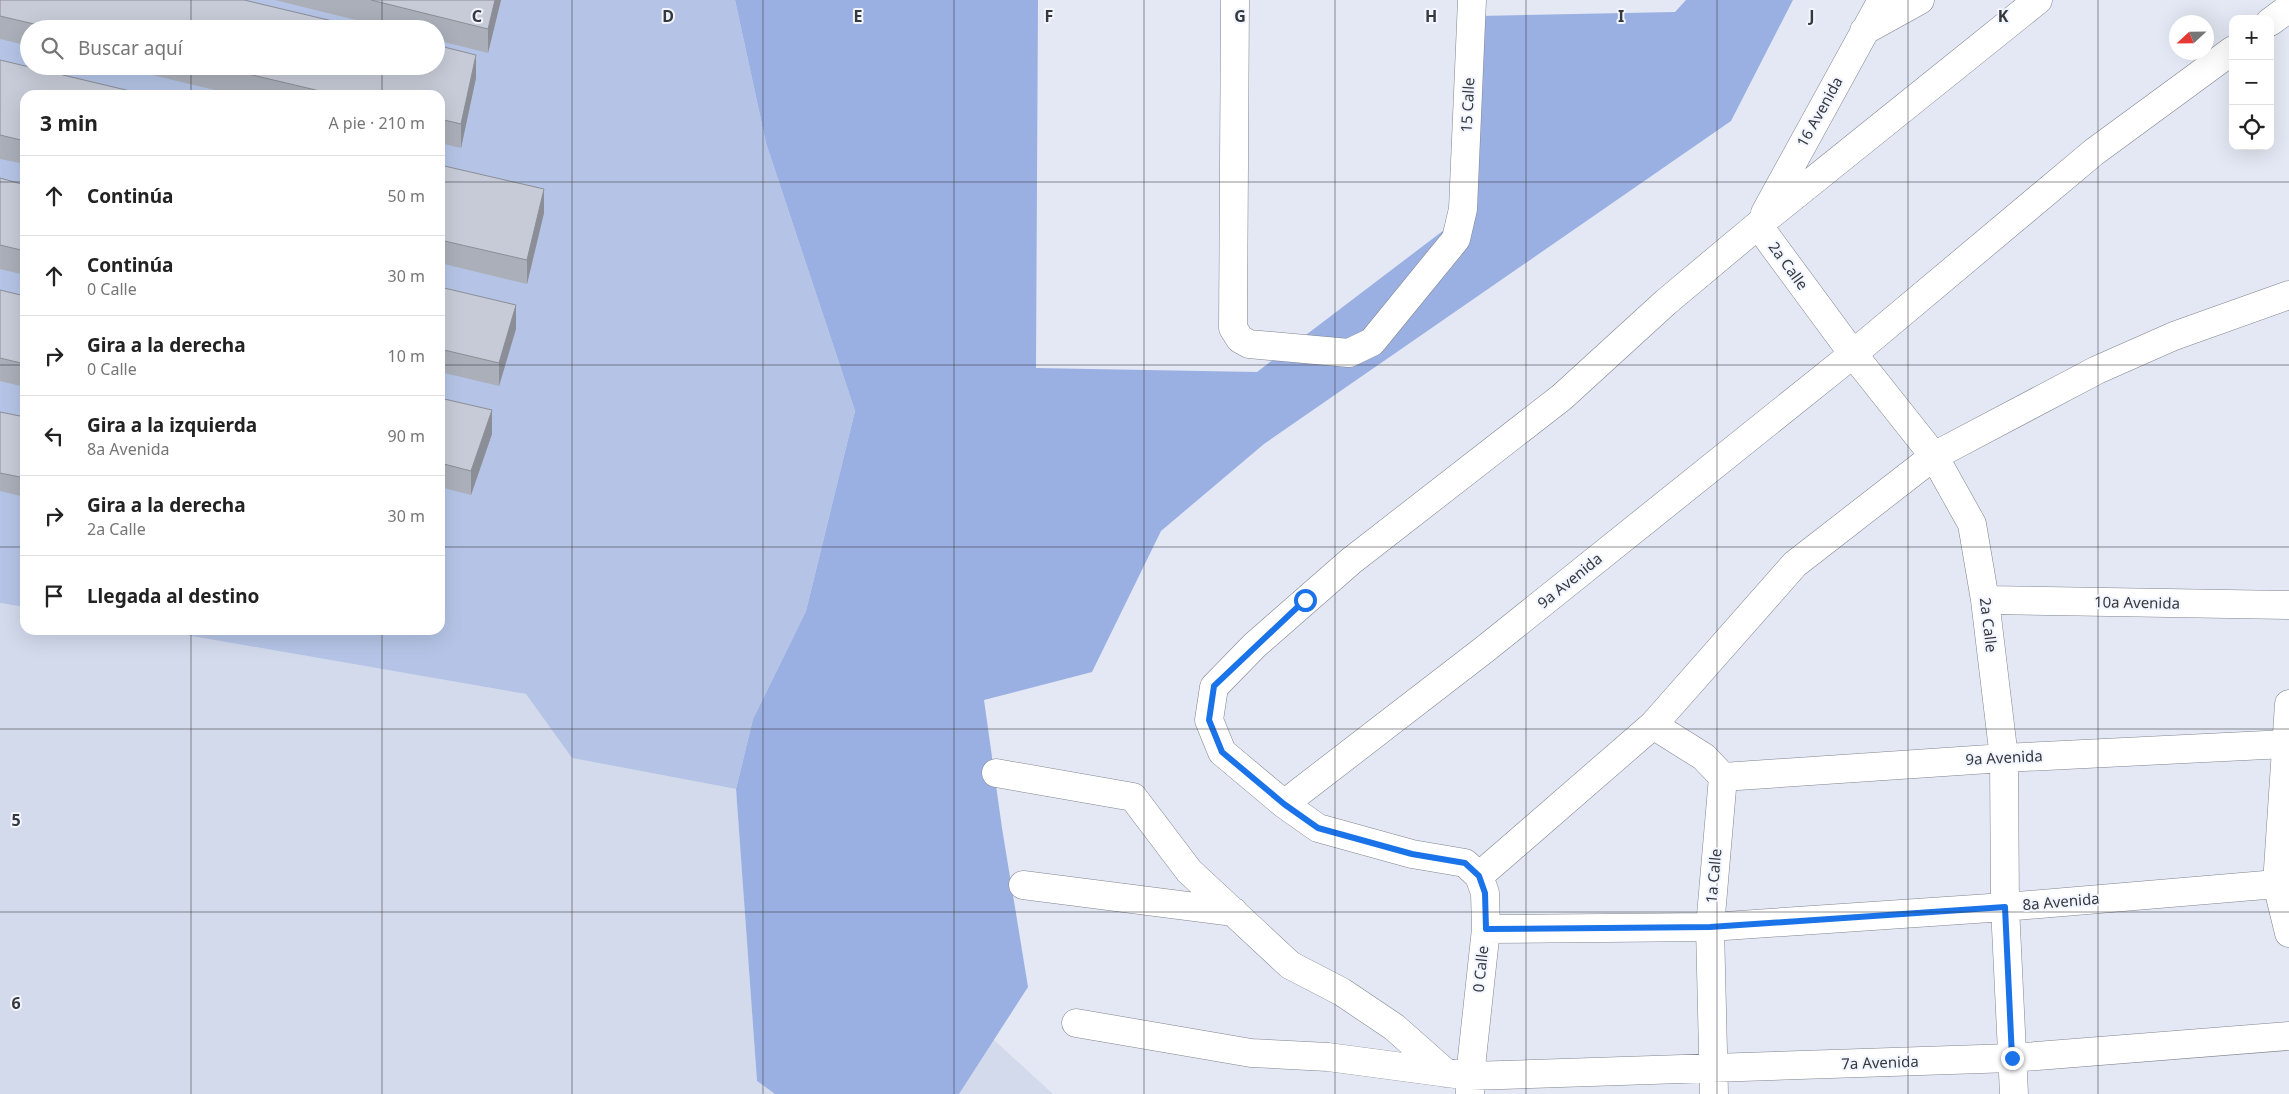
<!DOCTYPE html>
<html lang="es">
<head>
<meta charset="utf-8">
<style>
  body { margin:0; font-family:"Noto Sans",sans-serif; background:#f2f2f2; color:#222 }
  .controls { position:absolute; right:15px; top:15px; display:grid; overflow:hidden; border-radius:10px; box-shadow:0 5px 20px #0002 }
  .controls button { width:45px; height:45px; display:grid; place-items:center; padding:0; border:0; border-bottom:1px solid #e0e0e0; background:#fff; color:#222; font:25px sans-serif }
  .compass { position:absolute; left:2169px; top:15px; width:45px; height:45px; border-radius:50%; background:#fff; box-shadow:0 5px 20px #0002; rotate:248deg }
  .stop { position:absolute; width:15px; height:15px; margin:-11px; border:4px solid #1a73e8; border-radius:50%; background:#fff }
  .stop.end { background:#1a73e8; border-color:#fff; box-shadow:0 1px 5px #0008 }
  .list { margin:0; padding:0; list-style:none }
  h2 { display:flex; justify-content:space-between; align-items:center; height:65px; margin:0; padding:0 20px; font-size:21px }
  h2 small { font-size:16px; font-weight:400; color:#767676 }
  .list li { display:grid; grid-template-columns:32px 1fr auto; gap:15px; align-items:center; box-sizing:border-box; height:80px; padding:0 20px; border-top:1px solid #e0e0e0 }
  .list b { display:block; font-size:19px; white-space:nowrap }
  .list p { margin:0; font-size:16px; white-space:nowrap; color:#767676 }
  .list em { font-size:16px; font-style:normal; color:#767676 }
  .icon { flex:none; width:28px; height:28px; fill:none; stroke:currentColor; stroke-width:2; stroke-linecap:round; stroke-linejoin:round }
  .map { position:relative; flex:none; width:2289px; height:1094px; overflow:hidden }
  .search { position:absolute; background:#fff; box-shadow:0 5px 20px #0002; left:20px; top:20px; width:425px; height:55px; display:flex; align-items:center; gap:12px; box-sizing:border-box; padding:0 18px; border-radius:28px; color:#767676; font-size:19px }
  .panel { position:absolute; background:#fff; box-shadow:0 5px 20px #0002; left:20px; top:90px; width:425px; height:545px; border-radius:15px }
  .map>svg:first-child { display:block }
  .built { fill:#d2daec }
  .green { fill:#b5c4e6; fill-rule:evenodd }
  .forest { fill:#9bb0e2 }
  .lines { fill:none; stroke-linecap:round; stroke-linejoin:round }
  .minor-casing { stroke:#80848f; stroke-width:29 }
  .tertiary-casing { stroke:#80848f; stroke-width:29 }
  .minor { stroke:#fff; stroke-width:28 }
  .tertiary { stroke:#fff; stroke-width:28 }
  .wall { fill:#aaafb9 }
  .shaded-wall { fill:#8b8e96 }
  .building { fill:#c6cbd7; stroke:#8b8e96 }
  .route { stroke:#1a73e8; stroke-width:6 }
  .grid { fill:none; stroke:#36383c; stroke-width:1; stroke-opacity:0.55 }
  .labels { text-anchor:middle; stroke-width:4; stroke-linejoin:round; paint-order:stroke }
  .street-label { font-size:15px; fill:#36383c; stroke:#f1f5ff }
  .grid-label { font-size:16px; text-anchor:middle; font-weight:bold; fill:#36383c; stroke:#f1f5ff; stroke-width:4; stroke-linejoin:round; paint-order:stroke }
</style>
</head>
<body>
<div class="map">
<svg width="2289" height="1094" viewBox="0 0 2289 1094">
  <rect width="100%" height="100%" fill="#e3e8f4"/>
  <path class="built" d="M0,603l25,4v23h132l369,64 46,64 164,31 21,292 18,13h-775z
    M993,1039l60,55h-94z"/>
  <path class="green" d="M0,0h735l31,143 89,268 -49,200 -53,108 -17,70 -164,-31 -46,-64 -369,-64h283v-535h-415v512l-25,-4zM29,29h407v37h-407z"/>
  <path class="forest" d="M735,0h303l-2,368 221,4 220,-167 2,-189 196,-4 11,-12h107l-62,121 -467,323 -103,87 -69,141 -108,28 18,128 26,159 -69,107h-184l-18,-13 -21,-292 17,-70 53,-108 49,-200 -89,-268z"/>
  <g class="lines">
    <defs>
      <path id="minor" d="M1235,0l-2,328 7,11 9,5 100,9 23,-11 84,-103 7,-30 9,-209
        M2270,22l19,-14
        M1864,31l56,-31
        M1765,213l117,-213
        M1758,225l95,129 81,102 38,68 13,76 19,158 1,149 9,187
        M1985,600l304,5
        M1653,725l51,32 19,20 -13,150 4,167
        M996,773l137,24 56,74 101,94 52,27 52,35 52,46
        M1723,777l281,-19 282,-14
        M1284,804l201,-155 368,-295 241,-202 139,-102
        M1479,876l174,-151 142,-161 139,-108 163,-86 77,-34 115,-41
        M1023,885l211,27
        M1486,929l224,-2 295,-20 272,-23
        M1076,1023l175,30 77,4 142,19 542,-18 277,-22
        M1470,1094v-18l16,-147 -1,-36 -6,-17 -14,-13 -53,-9 -94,-26 -34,-24 -62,-52 -13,-32 5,-33 41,-42 96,-84 211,-164 104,-95 92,-77 280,-225"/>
      <path id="tertiary" d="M2289,704l-12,180 12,49"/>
    </defs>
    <use href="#minor" class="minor-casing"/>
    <use href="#tertiary" class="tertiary-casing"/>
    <use href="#minor" class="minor"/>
    <use href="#tertiary" class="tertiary"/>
  </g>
  <path class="wall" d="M0,0l366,29h-337v17l-29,-7z
    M275,0h226l-13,53 -52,-13v-11h-44z
    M0,60l25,35v69l-25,-5z
    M114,66h322l40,12 -15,70 -21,-5v-48h-204z
    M440,165l104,48 -17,71 -87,-21z
    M0,178l25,7v90l-25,-6z
    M440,287l76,42 -17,57 -59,-14z
    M0,290l25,6v91l-25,-6z
    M440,398l52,36 -21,61 -31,-8z
    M0,412l25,5v80l-25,-6z"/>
  <path class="shaded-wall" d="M495,0h6l-13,53v-24z
    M476,55v23l-15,70v-24z
    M544,189v24l-17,71v-24z
    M516,305v24l-17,57v-23z
    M492,410v24l-21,61v-24z"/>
  <path class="building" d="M0,0h244l122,29h-311l-55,-13z
    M371,0h124l-7,29z
    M436,45l40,10 -15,69 -21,-5v-24h-103l-123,-29h222z
    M0,60l147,35h-122v46l-25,-6z
    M440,165l104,24 -17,71 -87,-20z
    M0,178l25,7v66l-25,-6z
    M440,287l76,18 -17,58 -59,-14z
    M0,290l25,6v68l-25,-6z
    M440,398l52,12 -21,61 -31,-8z
    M0,412l25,5v61l-25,-5z"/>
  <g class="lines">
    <path class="route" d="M1305,600l-91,86 -5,34 13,32 62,52 34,24 94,26 53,9 14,13 6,17 1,36 224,-2 295,-20 7,151"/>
  </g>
  <path class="grid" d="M191,0v29M382,0v29M572,0v1094M763,0v1094M954,0v1094M1144,0v1094M1335,0v1094M1526,0v1094M1717,0v1094M1908,0v1094M2098,0v1094M191,66v29M382,66v29M0,182h25M440,182h1849M0,365h25M440,365h1849M0,547h25M440,547h1849M191,630v464M382,630v464M0,729h2289M0,912h2289"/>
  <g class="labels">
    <g class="street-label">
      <text transform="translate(1468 105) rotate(-87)" y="5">15 Calle</text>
      <text transform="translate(1820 112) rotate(-61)" y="5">16 Avenida</text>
      <text transform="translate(1788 266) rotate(54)" y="5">2a Calle</text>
      <text transform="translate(1570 581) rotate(-39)" y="5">9a Avenida</text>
      <text transform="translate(2137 603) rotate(1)" y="5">10a Avenida</text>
      <text transform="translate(1988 625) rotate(83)" y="5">2a Calle</text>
      <text transform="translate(2004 758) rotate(-3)" y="5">9a Avenida</text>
      <text transform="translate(1714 876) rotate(-85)" y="5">1a Calle</text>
      <text transform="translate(2061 902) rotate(-5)" y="5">8a Avenida</text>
      <text transform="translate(1481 969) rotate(-84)" y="5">0 Calle</text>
      <text transform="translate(1880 1063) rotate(-2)" y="5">7a Avenida</text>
    </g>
  </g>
  <g class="grid-label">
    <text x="477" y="22">C</text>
    <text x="668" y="22">D</text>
    <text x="858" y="22">E</text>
    <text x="1049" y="22">F</text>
    <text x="1240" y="22">G</text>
    <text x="1431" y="22">H</text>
    <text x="1621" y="22">I</text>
    <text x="1812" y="22">J</text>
    <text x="2003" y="22">K</text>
    <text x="16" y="826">5</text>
    <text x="16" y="1009">6</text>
  </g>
</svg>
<div class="controls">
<button>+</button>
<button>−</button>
<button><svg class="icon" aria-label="locate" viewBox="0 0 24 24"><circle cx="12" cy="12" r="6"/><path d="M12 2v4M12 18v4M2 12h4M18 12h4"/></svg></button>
</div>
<svg class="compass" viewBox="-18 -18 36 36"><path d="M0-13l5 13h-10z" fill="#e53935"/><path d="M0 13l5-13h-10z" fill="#767676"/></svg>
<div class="stop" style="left:1305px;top:600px"></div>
<div class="stop end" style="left:2012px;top:1058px"></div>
<div class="search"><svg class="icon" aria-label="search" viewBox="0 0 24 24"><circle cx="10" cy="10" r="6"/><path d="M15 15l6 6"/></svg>Buscar aquí</div>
<section class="panel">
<h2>3 min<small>A pie · 210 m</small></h2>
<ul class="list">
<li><svg class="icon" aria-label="ahead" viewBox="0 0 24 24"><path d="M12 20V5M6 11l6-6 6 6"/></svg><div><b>Continúa</b></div><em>50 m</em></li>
<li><svg class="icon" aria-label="ahead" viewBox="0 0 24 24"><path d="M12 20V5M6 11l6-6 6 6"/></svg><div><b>Continúa</b><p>0 Calle</p></div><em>30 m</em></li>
<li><svg class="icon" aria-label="right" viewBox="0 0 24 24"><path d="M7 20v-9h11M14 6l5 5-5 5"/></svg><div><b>Gira a la derecha</b><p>0 Calle</p></div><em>10 m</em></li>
<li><svg class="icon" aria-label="left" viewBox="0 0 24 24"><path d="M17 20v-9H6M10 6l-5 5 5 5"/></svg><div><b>Gira a la izquierda</b><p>8a Avenida</p></div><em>90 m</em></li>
<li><svg class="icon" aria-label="right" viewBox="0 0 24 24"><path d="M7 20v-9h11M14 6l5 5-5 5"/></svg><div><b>Gira a la derecha</b><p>2a Calle</p></div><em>30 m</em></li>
<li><svg class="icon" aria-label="arrive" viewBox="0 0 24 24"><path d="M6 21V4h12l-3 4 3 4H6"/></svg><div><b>Llegada al destino</b></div></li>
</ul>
</section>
</div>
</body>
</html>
